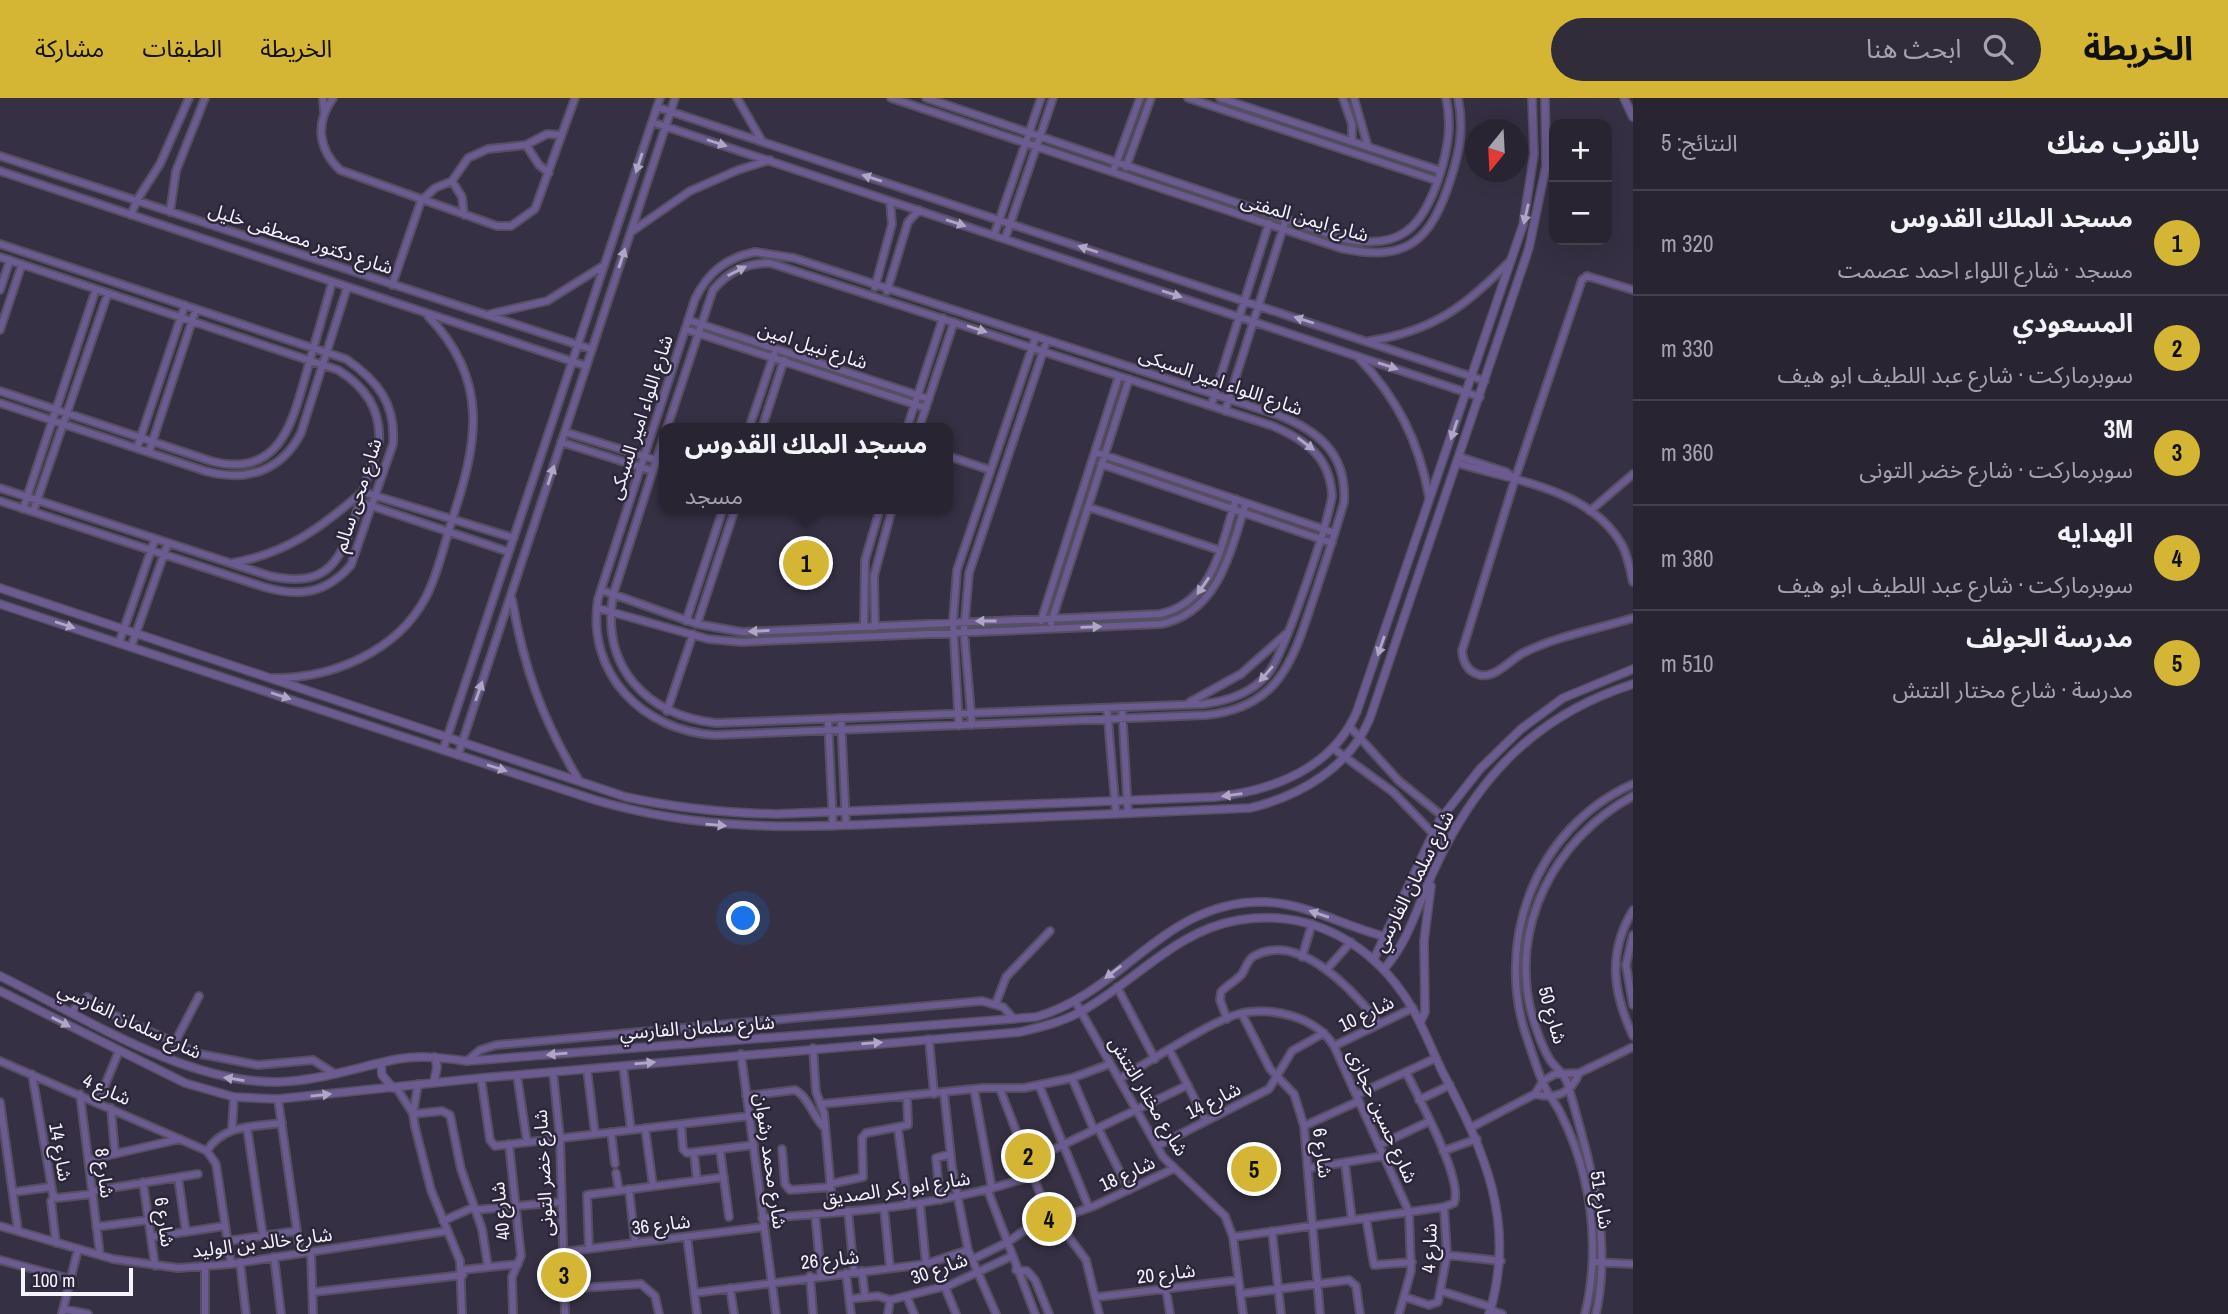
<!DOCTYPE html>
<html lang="ar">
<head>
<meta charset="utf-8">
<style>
  body { margin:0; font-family:"Archivo Narrow","Noto Sans Arabic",sans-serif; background:#302c3a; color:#f1f3f6; direction:rtl }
  .controls { position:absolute; right:21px; top:21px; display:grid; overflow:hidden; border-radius:14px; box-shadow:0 7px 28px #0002 }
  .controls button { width:63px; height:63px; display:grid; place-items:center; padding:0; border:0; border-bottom:2px solid #44414d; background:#282432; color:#f1f3f6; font:35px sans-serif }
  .compass { position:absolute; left:1465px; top:21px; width:63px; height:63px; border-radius:50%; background:#282432; box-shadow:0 7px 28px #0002; rotate:198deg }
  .scale { position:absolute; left:21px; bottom:18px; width:112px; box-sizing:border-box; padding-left:7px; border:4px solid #f5f3fd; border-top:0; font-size:19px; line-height:24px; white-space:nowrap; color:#f5f3fd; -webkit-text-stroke:5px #2b2639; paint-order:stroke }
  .you { position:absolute; left:744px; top:821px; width:24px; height:24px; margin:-18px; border:5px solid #fff; border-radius:50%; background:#1a73e8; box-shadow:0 0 0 10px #1a73e833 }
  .badge { display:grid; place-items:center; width:46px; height:46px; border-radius:50%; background:#d5b534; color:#111; font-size:23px; font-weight:700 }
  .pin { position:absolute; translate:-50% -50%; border:4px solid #fff; box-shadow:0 2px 7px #0006 }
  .popup { position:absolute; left:659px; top:325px; width:294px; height:91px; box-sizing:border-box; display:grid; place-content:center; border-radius:14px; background:#282432; filter:drop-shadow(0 2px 5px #0005); font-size:23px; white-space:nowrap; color:#a5a4ac }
  .popup b { font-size:26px; color:#f1f3f6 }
  .popup::after { content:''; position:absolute; left:50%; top:100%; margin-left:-14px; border:14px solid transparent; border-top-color:#282432 }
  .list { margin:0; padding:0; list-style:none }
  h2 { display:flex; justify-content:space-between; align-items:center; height:91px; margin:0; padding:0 28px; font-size:30px }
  h2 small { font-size:23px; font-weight:400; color:#a5a4ac }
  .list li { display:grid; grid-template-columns:46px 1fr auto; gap:21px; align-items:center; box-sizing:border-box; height:105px; padding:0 28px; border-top:2px solid #44414d }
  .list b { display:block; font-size:26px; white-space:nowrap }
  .list p { margin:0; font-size:23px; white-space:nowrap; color:#a5a4ac }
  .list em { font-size:23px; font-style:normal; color:#a5a4ac }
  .icon { flex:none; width:38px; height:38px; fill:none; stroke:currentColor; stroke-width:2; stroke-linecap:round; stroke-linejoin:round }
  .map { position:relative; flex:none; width:1633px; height:1216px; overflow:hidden; direction:ltr }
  header { display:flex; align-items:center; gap:42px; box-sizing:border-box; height:98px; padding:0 35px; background:#d5b534; color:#111 }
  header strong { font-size:33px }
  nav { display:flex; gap:38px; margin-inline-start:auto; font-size:24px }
  .search { width:490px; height:63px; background:#302c3a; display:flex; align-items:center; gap:18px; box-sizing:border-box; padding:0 24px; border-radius:38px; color:#a5a4ac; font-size:26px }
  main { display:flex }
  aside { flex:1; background:#282432 }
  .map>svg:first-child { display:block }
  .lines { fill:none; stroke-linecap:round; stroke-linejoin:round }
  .minor-casing { stroke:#544f61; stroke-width:10 }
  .tertiary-casing { stroke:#544f61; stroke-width:10 }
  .minor { stroke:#6b5b90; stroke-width:6 }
  .tertiary { stroke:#6b5b90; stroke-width:7 }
  .oneway { fill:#b0a7c6 }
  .labels { text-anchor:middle; stroke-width:5; stroke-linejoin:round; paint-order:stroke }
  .street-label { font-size:19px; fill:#f5f3fd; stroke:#2b2639 }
</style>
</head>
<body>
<header>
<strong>الخريطة</strong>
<div class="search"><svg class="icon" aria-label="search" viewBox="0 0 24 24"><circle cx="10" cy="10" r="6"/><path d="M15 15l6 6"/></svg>ابحث هنا</div>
<nav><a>الخريطة</a><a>الطبقات</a><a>مشاركة</a></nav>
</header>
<main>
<aside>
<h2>بالقرب منك<small>النتائج: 5</small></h2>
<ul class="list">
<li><span class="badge">1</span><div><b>مسجد الملك القدوس</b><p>مسجد · شارع اللواء احمد عصمت</p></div><em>320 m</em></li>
<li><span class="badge">2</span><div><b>المسعودي</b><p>سوبرماركت · شارع عبد اللطيف ابو هيف</p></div><em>330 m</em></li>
<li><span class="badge">3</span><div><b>3M</b><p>سوبرماركت · شارع خضر التونى</p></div><em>360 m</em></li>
<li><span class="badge">4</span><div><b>الهدايه</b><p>سوبرماركت · شارع عبد اللطيف ابو هيف</p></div><em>380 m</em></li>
<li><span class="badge">5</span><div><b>مدرسة الجولف</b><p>مدرسة · شارع مختار التتش</p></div><em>510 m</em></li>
</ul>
</aside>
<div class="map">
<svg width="1633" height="1216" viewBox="0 0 1633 1216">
  <rect width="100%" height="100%" fill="#353043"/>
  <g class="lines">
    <defs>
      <path id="minor" d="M323,0l1,13
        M333,0c-18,25 -15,51 7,72l157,56h14l24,-17 40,-111
        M737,0l25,43
        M891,0l449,150c68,15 91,-7 111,-70 9,-28 13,-51 7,-80
        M926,0l415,140c59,14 82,-10 99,-64 8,-26 12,-49 6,-76
        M1188,0l250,83
        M1220,0l221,73
        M1343,0l9,26v17
        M1354,0l14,49
        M657,9l828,274
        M652,24l828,275
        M526,47l13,20 10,8
        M0,58l591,193
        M1126,69l25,-69
        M0,73l586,195
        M1113,74l27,-74
        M452,83l10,16 2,18
        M170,114l6,-41 29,-73
        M131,117l6,-15 23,-36 29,-66
        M631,134l59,-41 48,-21 32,-10
        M994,137l47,-137
        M1005,141l48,-141
        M0,146l346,115c32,22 50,45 47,85l-42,121c-25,29 -52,32 -87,22l-264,-86
        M755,154l39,6 484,157c41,16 69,39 66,87 -9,31 -19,62 -29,92 -21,62 -33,114 -109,121l-491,20c-72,-4 -129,-61 -117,-136l97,-300c13,-27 31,-41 60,-47z
        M0,159l338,113c28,17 43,40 41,72 -8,23 -15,46 -22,69 -16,49 -28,78 -87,65l-270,-88
        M392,187l29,-84 14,-13 17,-7 16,-23 20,-9 38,-4 21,-11 14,1
        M875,189l17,-63 -2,-23
        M0,192l10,-30
        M1633,192l-46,-14 -5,4 -67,199 -53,172c1,11 6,21 18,24 16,3 30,-15 43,-22 34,-17 74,-24 110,-35
        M887,193l21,-69 11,-12
        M490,216l57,-13 56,-35
        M688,222l241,79
        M685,231l241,79
        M0,232l22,-66
        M1369,243c65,-10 97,-35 142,-81
        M1358,259c39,41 61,84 71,140
        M0,293l211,70c71,19 82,-42 97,-94 8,-28 16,-56 24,-84
        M0,305l205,68c41,11 76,1 96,-38l46,-145
        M1211,308l58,-183
        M1225,313l61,-192
        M749,330l25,-74
        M762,330l22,-68
        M907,330l36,-110
        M919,330l35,-106
        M565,334l91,28
        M664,338l-51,159c-12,72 33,120 103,128l488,-19c24,-3 47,-11 63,-29 18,-21 60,-149 65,-179 -2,-39 -25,-55 -59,-70l-503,-163c-24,0 -41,8 -57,27l-46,138
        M561,344l92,29
        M137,350l48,-143
        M149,354l47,-143
        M1095,354l240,81
        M948,358l42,14
        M1460,359l46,15 9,7
        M1457,365c56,18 133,25 165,82 6,11 8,25 11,37
        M1101,366l231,79
        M363,394l151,46
        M360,404l149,50
        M1088,409l131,43
        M23,411l73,-220
        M1590,413l43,-37
        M33,414l75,-219
        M232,465c53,-9 89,-35 129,-70
        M601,492l96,34 45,8 418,-18c54,-12 61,-69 76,-115
        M512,501c12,70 30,119 66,180
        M597,510l111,31 33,3 420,-18c58,-12 69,-72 85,-121
        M686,523l37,-112
        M1041,523l78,-245
        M1051,525l78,-244
        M697,526l38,-115
        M864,529l1,-67 15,-51
        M875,529l-1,-51 18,-67
        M119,545l36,-104
        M131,549l37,-104
        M272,580c59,1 125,-26 154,-81 12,-23 18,-52 26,-77 25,-76 39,-139 -24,-204
        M1190,604l51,-28 45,-40
        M1122,609l6,106
        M1107,610l9,106
        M667,613l26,-77
        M841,620l5,107
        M828,621l5,107
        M972,627l-8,-93 5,-59 78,-233
        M959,628l-6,-105 4,-51 79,-234
        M1350,629l49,54 57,46
        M1334,651l59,43 52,54
        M443,652l217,-652
        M458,657l217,-657
        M1633,812c-26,43 -20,83 0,126
        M1633,837l-7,30 7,40
        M1302,859l10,-33
        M1327,871l24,-27
        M1117,889l38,72
        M1075,903l88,156 62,59 8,21 10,77
        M996,905l10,-26 44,-46
        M72,913l15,-14 22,16 91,41 58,11 55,-5 22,14
        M1242,916l28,55 24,25 10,32 16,188
        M1227,921l-7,-19 1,-8c6,-7 15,-11 21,-18 4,-6 5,-14 12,-18 46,-25 101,36 125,68
        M929,941l5,55
        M174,946l25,-48
        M1334,948l79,-38
        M813,950l3,44 8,21 9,100
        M1170,953l36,70
        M741,956l35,260
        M0,963l207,90 9,13 15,100
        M467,963l13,-11 16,-5 486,-44 21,6 11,12
        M623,968l8,64
        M587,971l8,65
        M553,974l7,66 5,176
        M32,976l21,121 4,3 35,-4
        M517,977l10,67
        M481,980l9,62 5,6 254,-30
        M1072,980l22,52
        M1119,981c30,-17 93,-59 123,-66 32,-6 74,4 92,33l75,166 2,59 -12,43
        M418,986l-5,30 2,13 16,63 29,71 2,53
        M1039,987l50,123
        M396,989l16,25
        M974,991l18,100
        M1000,991l44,115 42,56 13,54
        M944,995l8,74 16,83 28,64
        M80,996l20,161
        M1535,996c20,6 37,-1 44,-21
        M1356,997l80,-37
        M746,998l49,-6c13,6 18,27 29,37
        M278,1001l22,154
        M1419,1002l31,-15
        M0,1004l18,129
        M98,1004l21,-51
        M822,1006l161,-16h41l48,-10 38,-14
        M111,1010l4,46
        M413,1016l29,-3 8,4 11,54 21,60 6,38
        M681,1026l2,25 4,4 67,-8
        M1304,1028l55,-25
        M247,1029l16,109
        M1472,1029l63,-33 8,-13 12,-7 24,-1 54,-26
        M645,1030l8,58
        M1098,1030l31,62
        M232,1031l2,-32
        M898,1031l10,76
        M611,1034l4,32
        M509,1046l12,112 -9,21 1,37
        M1379,1047l51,-24
        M1157,1048l112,-57 23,-38 32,-18
        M782,1051l3,35 5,6 40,-3
        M720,1052l9,67
        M207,1053c16,-27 47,-24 75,-28
        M1443,1053l34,-12
        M694,1055l3,27
        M88,1062l92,-21
        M1027,1064l161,-77
        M1345,1065l7,57
        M1310,1070l74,-12
        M616,1075l3,17
        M178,1079l8,55
        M143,1084l12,84
        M830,1086l33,-7 -1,-39 4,-5 42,-8 -1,-28
        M629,1091l6,54
        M92,1093l106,-17
        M988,1093l47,123
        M14,1094l36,-5
        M54,1099l-3,4 5,42
        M940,1102l-4,-42 14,-4
        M920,1106l6,60
        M884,1110l6,60
        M475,1112l85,-8
        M848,1113l6,61
        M815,1116l6,61
        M762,1120c91,-6 183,-12 270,-42
        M1366,1120l8,47 38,-3
        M1055,1122l39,-14 79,-37
        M443,1123l31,-14
        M0,1128l113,33 65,9 53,-4 216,-33
        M96,1129l52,-7
        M1272,1133l9,83
        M151,1139l74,-11
        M687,1139l10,77
        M1233,1139l211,-30 10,-4c10,-23 -36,-106 -48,-131
        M227,1143l70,-10
        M589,1151l-2,-54 137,-18
        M311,1154l2,62
        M563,1154l200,-25
        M1447,1157l54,6
        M274,1159l7,57
        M0,1162l70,19
        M971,1162l37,-18 42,-30
        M240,1164l6,52
        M1593,1164l40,2
        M205,1169v47
        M462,1172l56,-6
        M1016,1172l11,1 8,9 14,34
        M862,1173l3,26
        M846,1175l5,41
        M810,1178l3,38
        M945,1189l11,27
        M730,1190l4,26
        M565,1191l76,-5 14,12 4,18
        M1166,1191l4,25
        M1441,1193l50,16
        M314,1194l149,-17
        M694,1195l232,-29 42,-14
        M1240,1196l109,-14 7,6 4,28
        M907,1199l7,17
        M1097,1199l141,-17
        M1405,1199l24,8 9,-3 9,-47 -3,-48
        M849,1201l29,-3 12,4
        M63,1211l25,5
        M1490,1212l12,4
        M62,1216l16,-65
        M888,1216l2,-14 60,-15 62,-29
        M1585,1216c11,-44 10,-93 -1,-137 -5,-22 -14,-45 -24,-65 -4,-8 -10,-15 -14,-23 -7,-13 -12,-30 -17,-45 -37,-99 5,-216 104,-260
        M1596,1216c17,-79 -7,-154 -28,-229 -3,-12 -12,-16 -18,-25 -8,-13 -14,-31 -18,-45 -24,-88 23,-177 101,-219"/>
      <path id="tertiary" d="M1624,0l9,19
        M0,490l626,209c50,11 98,16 150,17l439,-17c58,-6 118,-29 142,-86l166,-486 11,-71 -2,-56
        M0,506l595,196c121,36 229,26 353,21 101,-5 201,-8 302,-13 50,-12 100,-41 120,-90l159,-470 17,-82 -1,-68
        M1374,861l65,-138 41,-52 41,-40 42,-31 70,-29
        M1384,871c26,-29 34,-66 51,-101 42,-91 101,-153 198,-184
        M0,878c82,40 184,107 277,106 43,-1 80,-15 121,-23 23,-4 46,-1 69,2l569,-44c87,-24 130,-119 230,-115 42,2 78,24 117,34
        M0,893l185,92 49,14 44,2 203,-21 539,-46c21,-5 42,-10 60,-20 54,-29 96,-82 159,-92 73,-12 135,25 172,86 13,22 21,45 32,67 42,79 74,151 46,241
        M1420,925l5,-11 -1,-71 7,-55
        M381,965l1,12 11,13
        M434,984l3,-15 -2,-10"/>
    </defs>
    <use href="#minor" class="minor-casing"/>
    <use href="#tertiary" class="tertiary-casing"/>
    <use href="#minor" class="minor"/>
    <use href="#tertiary" class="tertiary"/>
  </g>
  <defs><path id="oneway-solid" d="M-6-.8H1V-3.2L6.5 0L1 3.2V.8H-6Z" transform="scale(1.75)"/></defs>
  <g class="oneway">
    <use href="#oneway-solid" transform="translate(717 45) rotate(18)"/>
    <use href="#oneway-solid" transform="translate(639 65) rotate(108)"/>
    <use href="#oneway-solid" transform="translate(872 80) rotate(-162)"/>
    <use href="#oneway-solid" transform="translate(1526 116) rotate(103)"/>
    <use href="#oneway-solid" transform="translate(956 125) rotate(18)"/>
    <use href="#oneway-solid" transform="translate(1088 151) rotate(-162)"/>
    <use href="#oneway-solid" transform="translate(622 160) rotate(-72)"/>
    <use href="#oneway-solid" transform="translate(737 173) rotate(-27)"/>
    <use href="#oneway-solid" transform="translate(1172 196) rotate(18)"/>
    <use href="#oneway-solid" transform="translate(1304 222) rotate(-162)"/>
    <use href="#oneway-solid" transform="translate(977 231) rotate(18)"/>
    <use href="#oneway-solid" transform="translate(1388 268) rotate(18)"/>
    <use href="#oneway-solid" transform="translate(1454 332) rotate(109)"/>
    <use href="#oneway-solid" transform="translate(1306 346) rotate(37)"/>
    <use href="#oneway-solid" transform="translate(551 377) rotate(-72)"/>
    <use href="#oneway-solid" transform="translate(1203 488) rotate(125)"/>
    <use href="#oneway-solid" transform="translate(986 523) rotate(180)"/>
    <use href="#oneway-solid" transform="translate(65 527) rotate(18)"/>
    <use href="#oneway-solid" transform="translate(1091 529) rotate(-2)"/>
    <use href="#oneway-solid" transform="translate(759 533) rotate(177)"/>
    <use href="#oneway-solid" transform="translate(1381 548) rotate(109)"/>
    <use href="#oneway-solid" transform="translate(1266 576) rotate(131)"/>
    <use href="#oneway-solid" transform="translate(479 593) rotate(-71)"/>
    <use href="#oneway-solid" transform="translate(281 598) rotate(18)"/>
    <use href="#oneway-solid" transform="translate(497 670) rotate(18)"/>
    <use href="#oneway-solid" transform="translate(1232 697) rotate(173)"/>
    <use href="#oneway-solid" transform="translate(716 727) rotate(5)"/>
    <use href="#oneway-solid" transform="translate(1319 816) rotate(-161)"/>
    <use href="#oneway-solid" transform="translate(1113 874) rotate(142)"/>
    <use href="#oneway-solid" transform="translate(61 924) rotate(27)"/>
    <use href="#oneway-solid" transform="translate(872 945) rotate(-4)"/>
    <use href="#oneway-solid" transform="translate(557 956) rotate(175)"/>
    <use href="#oneway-solid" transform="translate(645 965) rotate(-5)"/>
    <use href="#oneway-solid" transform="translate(234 981) rotate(-171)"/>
    <use href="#oneway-solid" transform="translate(321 997) rotate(-6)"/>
  </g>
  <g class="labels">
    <g class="street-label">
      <text transform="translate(1305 119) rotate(16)" y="7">شارع ايمن المفتى</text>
      <text transform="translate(301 140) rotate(18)" y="7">شارع دكتور مصطفى خليل</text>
      <text transform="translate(813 247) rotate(18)" y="7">شارع نبيل امين</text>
      <text transform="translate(1221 283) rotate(19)" y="7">شارع اللواء امير السبكى</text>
      <text transform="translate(640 319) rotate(-72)" y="7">شارع اللواء امير السبكى</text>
      <text transform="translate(357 397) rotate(-72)" y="7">شارع محى سالم</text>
      <text transform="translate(1413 783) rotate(-63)" y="7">شارع سلمان الفارسي</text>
      <text transform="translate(1366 915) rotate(-26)" y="7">شارع 10</text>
      <text transform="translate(1553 917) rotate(74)" y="7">شارع 50</text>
      <text transform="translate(130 922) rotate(25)" y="7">شارع سلمان الفارسي</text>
      <text transform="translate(697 929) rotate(-4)" y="7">شارع سلمان الفارسي</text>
      <text transform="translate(107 991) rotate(24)" y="7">شارع 4</text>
      <text transform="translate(1149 998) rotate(59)" y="7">شارع مختار التتش</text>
      <text transform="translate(1213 1002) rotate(-27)" y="7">شارع 14</text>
      <text transform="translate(1383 1018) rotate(66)" y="7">شارع حسين حجازى</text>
      <text transform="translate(61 1054) rotate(80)" y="7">شارع 14</text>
      <text transform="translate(1323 1055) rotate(83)" y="7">شارع 6</text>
      <text transform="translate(771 1063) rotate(82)" y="7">شارع محمد رشوان</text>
      <text transform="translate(105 1075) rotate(83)" y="7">شارع 8</text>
      <text transform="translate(543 1075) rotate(-93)" y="7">شارع خضر التونى</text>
      <text transform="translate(1127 1075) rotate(-25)" y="7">شارع 18</text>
      <text transform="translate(896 1090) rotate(-8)" y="7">شارع ابو بكر الصديق</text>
      <text transform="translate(1602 1102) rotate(81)" y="7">شارع 51</text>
      <text transform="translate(500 1113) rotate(-96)" y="7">شارع 40</text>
      <text transform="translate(165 1124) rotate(82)" y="7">شارع 6</text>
      <text transform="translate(661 1126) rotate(-7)" y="7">شارع 36</text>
      <text transform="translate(262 1144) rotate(-7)" y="7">شارع خالد بن الوليد</text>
      <text transform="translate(1429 1150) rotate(-88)" y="7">شارع 4</text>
      <text transform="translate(830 1161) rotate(-6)" y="7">شارع 26</text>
      <text transform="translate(939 1170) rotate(-20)" y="7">شارع 30</text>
      <text transform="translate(1166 1175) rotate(-7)" y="7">شارع 20</text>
    </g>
  </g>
</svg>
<div class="controls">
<button>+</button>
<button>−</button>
</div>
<svg class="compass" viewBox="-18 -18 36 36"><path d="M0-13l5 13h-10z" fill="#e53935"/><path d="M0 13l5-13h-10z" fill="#a5a4ac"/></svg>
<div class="scale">100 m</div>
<div class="you"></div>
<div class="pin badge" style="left:806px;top:465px">1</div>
<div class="popup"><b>مسجد الملك القدوس</b>مسجد</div>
<div class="pin badge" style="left:1028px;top:1058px">2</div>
<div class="pin badge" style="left:564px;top:1177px">3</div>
<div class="pin badge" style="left:1049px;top:1121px">4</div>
<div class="pin badge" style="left:1254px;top:1071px">5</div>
</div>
</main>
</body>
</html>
